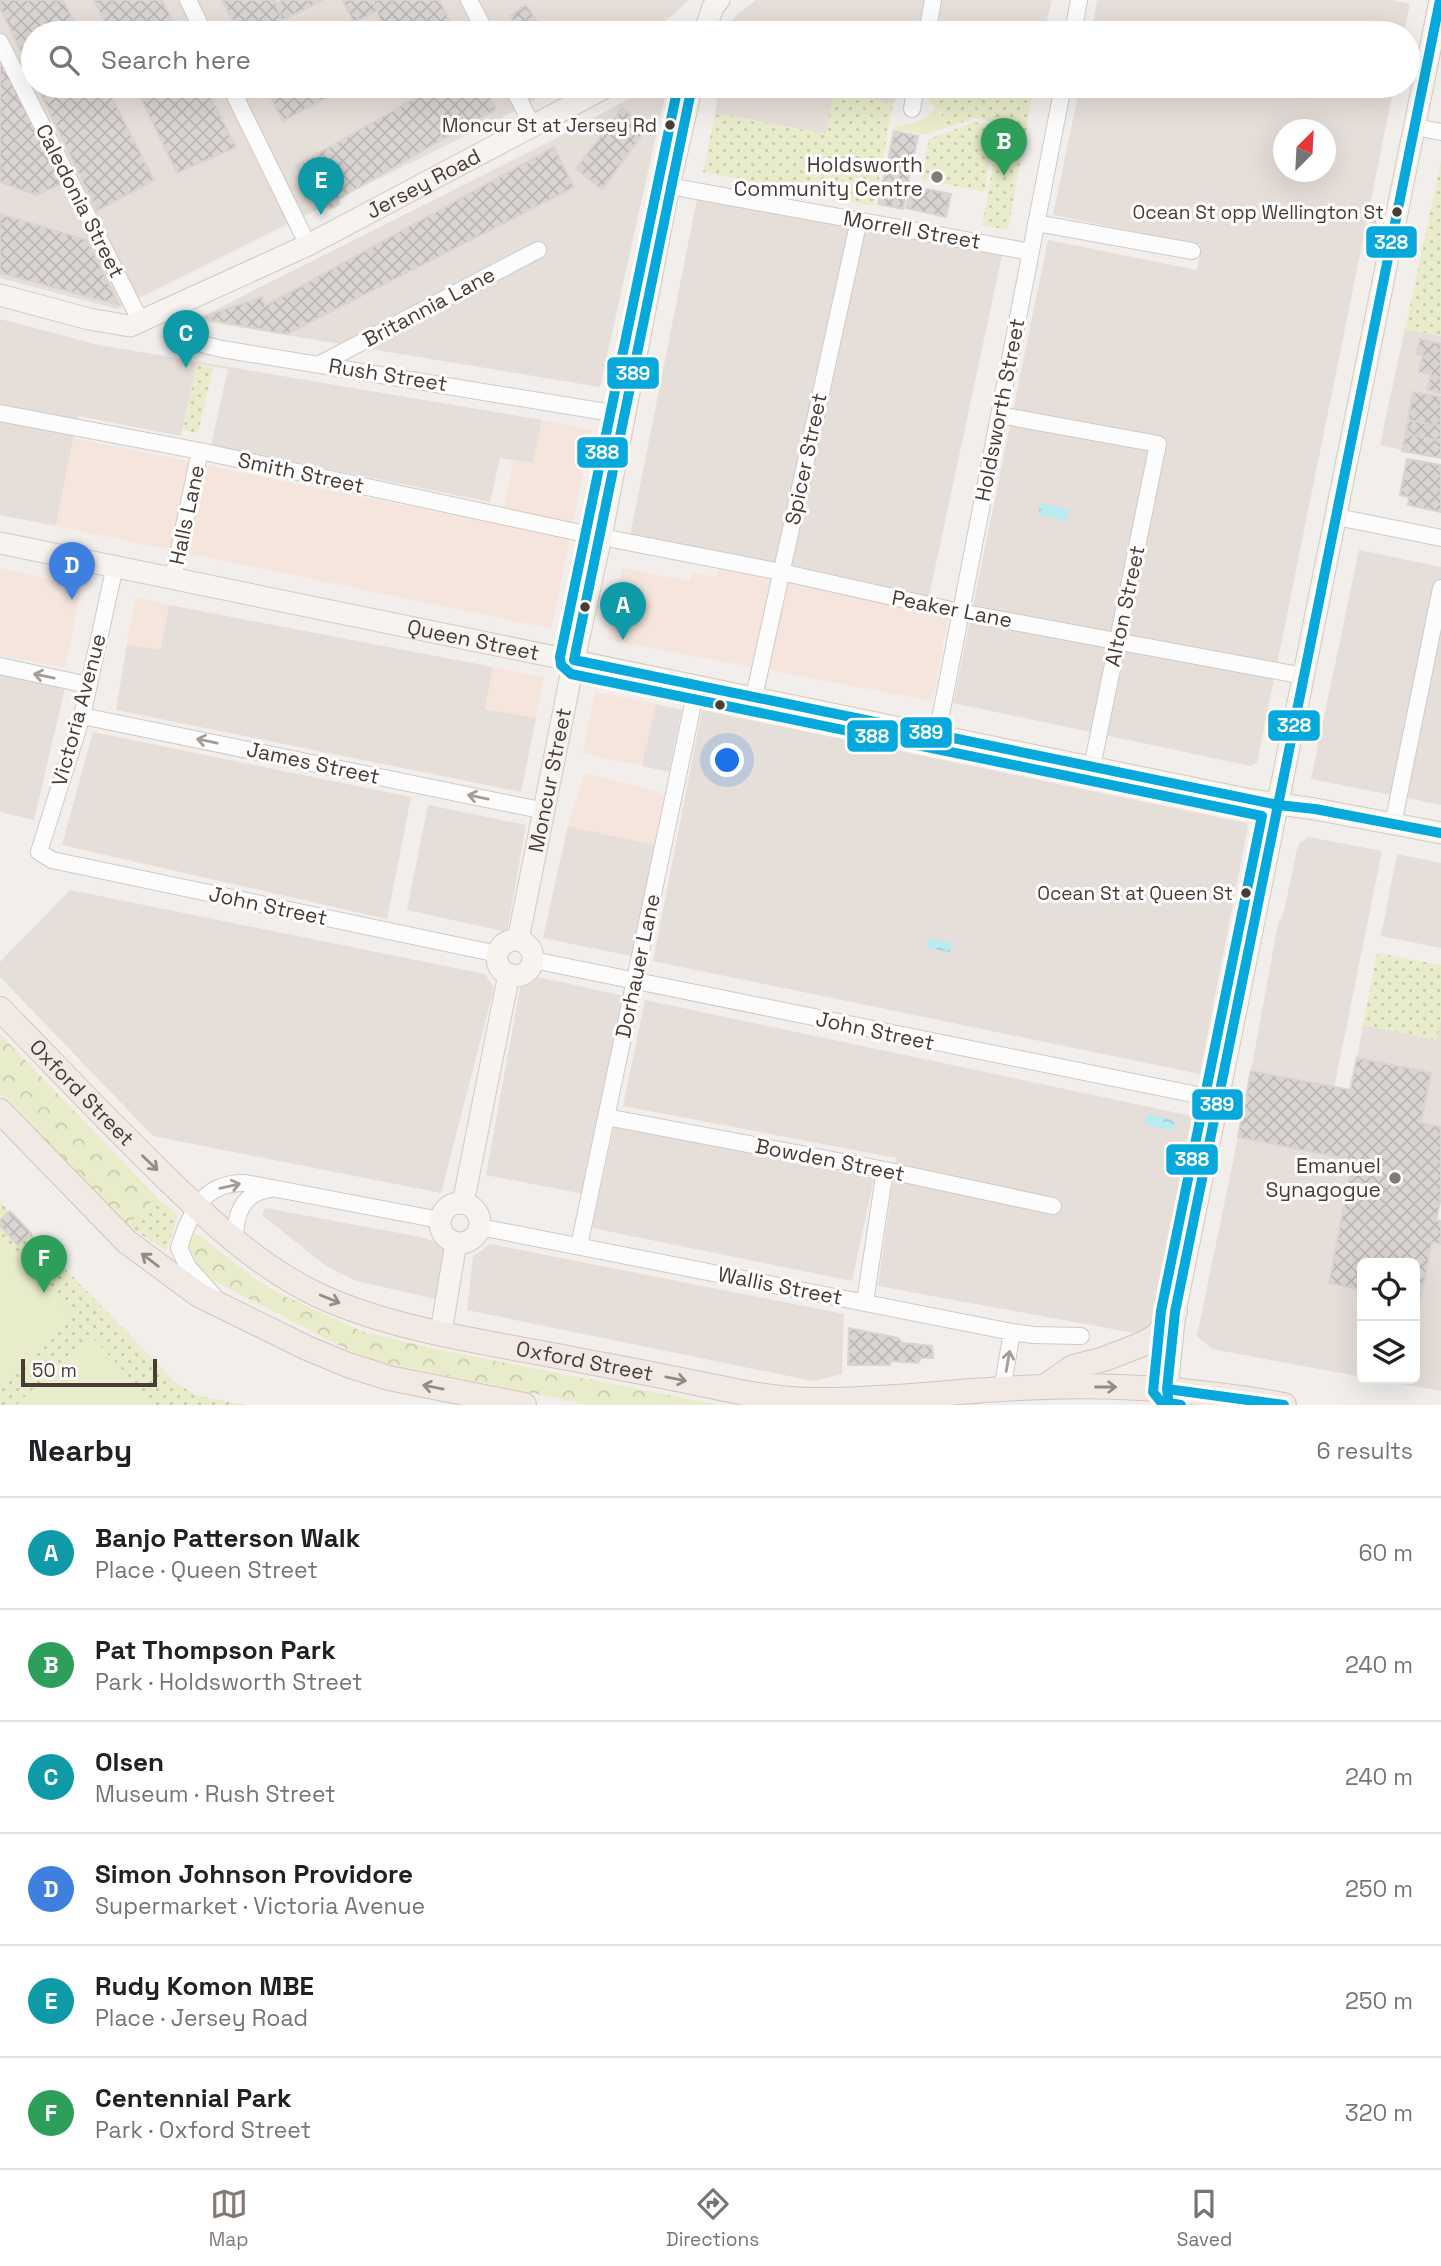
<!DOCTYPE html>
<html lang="en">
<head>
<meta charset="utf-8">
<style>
  body { margin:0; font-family:"Space Grotesk",sans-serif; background:#f6f6f6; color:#202124 }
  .controls { position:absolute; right:21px; bottom:21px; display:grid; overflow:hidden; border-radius:10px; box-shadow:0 7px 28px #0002 }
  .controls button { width:63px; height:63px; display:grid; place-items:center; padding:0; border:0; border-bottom:2px solid #e0e0e0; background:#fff; color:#202124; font:35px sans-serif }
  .compass { position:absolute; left:1273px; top:119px; width:63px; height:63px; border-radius:50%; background:#fff; box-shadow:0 7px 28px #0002; rotate:24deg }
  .scale { position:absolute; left:21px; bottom:18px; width:136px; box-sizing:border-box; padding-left:7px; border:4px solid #493c36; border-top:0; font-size:19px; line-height:24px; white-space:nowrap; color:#493c36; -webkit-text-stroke:5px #fff; paint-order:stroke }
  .you { position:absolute; left:728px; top:761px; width:24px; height:24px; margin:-18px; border:5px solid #fff; border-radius:50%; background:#1a73e8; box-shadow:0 0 0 10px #1a73e833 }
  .badge { display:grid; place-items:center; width:46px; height:46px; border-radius:50%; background:#847a75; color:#fff; font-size:23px; font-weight:700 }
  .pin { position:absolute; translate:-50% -58px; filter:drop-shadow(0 2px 4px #0008) }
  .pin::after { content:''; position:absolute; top:37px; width:24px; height:21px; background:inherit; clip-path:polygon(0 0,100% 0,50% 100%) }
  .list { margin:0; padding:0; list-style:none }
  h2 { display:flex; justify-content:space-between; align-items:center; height:91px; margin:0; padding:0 28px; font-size:30px }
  h2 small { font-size:23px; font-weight:400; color:#757577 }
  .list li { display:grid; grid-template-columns:46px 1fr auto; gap:21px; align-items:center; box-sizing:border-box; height:112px; padding:0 28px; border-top:2px solid #e0e0e0 }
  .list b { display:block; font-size:26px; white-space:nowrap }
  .list p { margin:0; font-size:23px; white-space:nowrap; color:#757577 }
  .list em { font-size:23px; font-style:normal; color:#757577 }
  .icon { flex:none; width:38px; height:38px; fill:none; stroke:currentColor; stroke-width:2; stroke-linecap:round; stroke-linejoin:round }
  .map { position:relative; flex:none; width:1441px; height:1405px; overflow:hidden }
  .search { position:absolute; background:#fff; box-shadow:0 7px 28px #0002; left:21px; right:21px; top:21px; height:77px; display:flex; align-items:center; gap:18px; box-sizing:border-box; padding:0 24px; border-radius:38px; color:#757577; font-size:26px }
  .sheet { height:763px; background:#fff }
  nav { display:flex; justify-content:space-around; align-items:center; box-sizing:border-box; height:98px; border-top:2px solid #e0e0e0; background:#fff; font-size:19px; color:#757577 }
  nav a { display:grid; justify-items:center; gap:4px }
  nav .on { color:#847a75 }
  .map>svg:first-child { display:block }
  .residential { fill:#e6ded8; fill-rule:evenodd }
  .commercial { fill:#f5e5dd }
  .grass { fill:url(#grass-dots) }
  .forest { fill:url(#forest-crowns) }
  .garden { fill:#e9ecca }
  .parking { fill:#e4dfdc }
  .water { fill:url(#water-ripples) }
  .building { fill:url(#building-cross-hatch); stroke:#dad4d1; stroke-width:2 }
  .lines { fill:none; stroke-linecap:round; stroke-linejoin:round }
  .street-casing { stroke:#cfcac7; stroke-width:18 }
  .secondary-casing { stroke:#d3cac3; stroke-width:23 }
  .primary-casing { stroke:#d5c4b8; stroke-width:26 }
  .street { stroke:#fdfcfc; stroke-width:16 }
  .secondary { stroke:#f7f3ef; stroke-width:21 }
  .primary { stroke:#f1eae4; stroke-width:24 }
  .bus-1-casing { stroke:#fff; stroke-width:16 }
  .bus-2-casing { stroke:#fff; stroke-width:16 }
  .bus-3-casing { stroke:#fff; stroke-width:16 }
  .bus-1 { stroke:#07a9dc; stroke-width:10 }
  .bus-2 { stroke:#07a9dc; stroke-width:10 }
  .bus-3 { stroke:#07a9dc; stroke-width:10 }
  .oneway { stroke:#a39c99 }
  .oneway2 { stroke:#958a84 }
  .bus-dot { fill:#493c36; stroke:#fff; stroke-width:2.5 }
  .poi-dot { fill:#847a75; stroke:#fff; stroke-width:2.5 }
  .labels { text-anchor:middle; stroke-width:6; stroke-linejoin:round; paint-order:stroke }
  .bus-label { font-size:19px; fill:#493c36; stroke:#fff; text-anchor:end }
  .poi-label { font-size:21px; fill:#493c36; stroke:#fff; text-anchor:end }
  .street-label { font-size:21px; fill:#493c36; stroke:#fff }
  .line-badge { stroke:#fff; stroke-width:2.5 }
  .badge-label { font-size:19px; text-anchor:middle; font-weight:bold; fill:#fff }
</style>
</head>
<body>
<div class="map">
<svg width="1441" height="1405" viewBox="0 0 1441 1405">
  <defs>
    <pattern id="grass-dots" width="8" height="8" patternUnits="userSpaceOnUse" patternTransform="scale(1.75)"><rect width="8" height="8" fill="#e9ecca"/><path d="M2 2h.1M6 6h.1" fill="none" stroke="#c9cbae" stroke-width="1.8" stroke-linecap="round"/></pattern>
    <pattern id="forest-crowns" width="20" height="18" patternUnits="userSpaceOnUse" patternTransform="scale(1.75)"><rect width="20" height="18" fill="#e9ecca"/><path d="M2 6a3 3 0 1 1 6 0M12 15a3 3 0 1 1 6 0" fill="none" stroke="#c9cbae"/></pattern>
    <pattern id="water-ripples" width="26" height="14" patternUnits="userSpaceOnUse" patternTransform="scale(1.75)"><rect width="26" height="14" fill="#baebf1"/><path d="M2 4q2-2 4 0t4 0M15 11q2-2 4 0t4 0" fill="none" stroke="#a1cacf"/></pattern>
    <pattern id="building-cross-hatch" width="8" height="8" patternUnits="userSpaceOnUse" patternTransform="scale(1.75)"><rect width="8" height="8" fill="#dad5d2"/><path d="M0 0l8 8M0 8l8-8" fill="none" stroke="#bdb8b5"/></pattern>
  </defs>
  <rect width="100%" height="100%" fill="#f2eeeb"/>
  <path class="residential" d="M0,0h689l-37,33h-619v53h527l-59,32 -384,191 -117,-31z
    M756,0h296l-8,33h-77l-42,-8 -3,8h-192l3,-15z
    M1097,0h295l18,4 -6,29h-313z
    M653,86l8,1 4,8 -65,292 -405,-67 356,-179z
    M720,86h186l-13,18 -59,-12 -8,42 -111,-21z
    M1080,86h314l-137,677 -6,3 -298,-63 95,-463 149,30 4,-25 -148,-30zM1284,130h42v42h-42z
    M698,194l304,61 -73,341 -129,-29 -170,-31z
    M0,319l99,26 443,75 -9,43 -33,-5 -10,44 -279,-57 17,-76 -31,-5 -16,72 -103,-20 -22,110 -56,-11z
    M1405,329l36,7v122l-61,-13z
    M1359,550l82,17v238l-130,-26z
    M169,605l324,62 -8,42 51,9 -15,74 -405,-82 11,-66 33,6z
    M0,675l65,13 -31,132 -34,-8z
    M702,710l544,113 2,3 -48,248 -547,-113z
    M93,732l318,65 -24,122 -325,-74z
    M428,805l98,20 -19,107 -100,-22z
    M568,826l87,19 -24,111 -88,-18z
    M1309,837l73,14 -48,237 -83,-17 27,-147 6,-12 13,-63 3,-6z
    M1397,854l44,9v85l-60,-12z
    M70,890l415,84 9,14 -53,205 -288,-57 -153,-159v-15z
    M538,977l86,19 -40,198 -98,-19 35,-192z
    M645,1000l547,116 -37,205 -10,14 -267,-49 18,-128 -273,-52z
    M1441,1019v108l-20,-4 -64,-65 6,-33 73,15z
    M614,1126l260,52 -22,103 -260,-53z
    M1238,1137l115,23 -24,122 33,8v87l-150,-28 -15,-13z
    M265,1208l156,29 25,9 -10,53 -80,-18 -30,-15 -64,-51z
    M1432,1242l9,2v147l-68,-12h42v-79l5,1z
    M490,1244l354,70 -2,60 -29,7 -346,-71 6,-53z"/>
  <path class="commercial" d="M542,420l50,10 -40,195 -4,3 -492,-102 17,-88 427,87 14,-65 19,3z
    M0,568l81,19 -16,81 -65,-13z
    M622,568l67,13 3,-8 24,4 3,-8 230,46 -17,86 -322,-61 -3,-4z
    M136,598l33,7 -9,45 -33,-6z
    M493,667l51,10 -8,41 -51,-9z
    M595,692l61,12 -14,62 -59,-13z
    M585,773l80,21 -10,51 -87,-19z"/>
  <path class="grass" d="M932,86h102l-26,144 -26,-5 19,-102 -26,-5 -26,9 -10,-16 -10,-10z
    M834,91l59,13 -19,102 -171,-34 12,-59 111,21z
    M975,122l21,4 -12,66 -62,-13 7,-40z
    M1441,162v174l-36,-7z
    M197,365l16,3 -15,65 -15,-3z
    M1377,953l64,12v54l-4,21 -74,-15z
    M156,1196l20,18 1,5 -11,32 -38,-25z
    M0,1202l176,181 20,12 48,10h-244z"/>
  <path class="forest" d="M0,1034l156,162 -28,30 -128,-132z
    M192,1234l7,1 56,44 23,14 83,38 65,16 293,58h-130l-208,-43 -23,-7 -138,-71 -23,-15 -11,-21z"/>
  <path class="garden" d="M935,108l14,19 -24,8 -33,-6c6,-5 10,-3 17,-5 11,-1 19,-8 26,-16z
    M0,1240l72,77 -72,66z
    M91,1336l64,69h-139z"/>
  <path class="parking" d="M656,704l26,6 -13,62 -27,-6z"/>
  <path class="water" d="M1040,503l29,6 -2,12 -29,-6z
    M929,938l23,5 -2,9 -24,-4z
    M1147,1114l28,6 -2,11 -28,-6z"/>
  <path class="building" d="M0,0h63l17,33h-47v44l-33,-69z
    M94,0h68l17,33h-69z
    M222,0h52l14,33h-49z
    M283,0h38l1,1 -40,19 -6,-16z
    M342,0h30l5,11 -23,11z
    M373,0h66l15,29 -7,4h-62z
    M526,5l17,25 -5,3h-19l-9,-17z
    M0,57l64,126 -28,12 -36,-13z
    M37,86h69l48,94 -57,31z
    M135,86h70l31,61 -59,26z
    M265,86h61l5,9 -48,26z
    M437,86h47l12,23 -158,90 1,5 -7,4 -6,-1 -11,-21 -7,4 -12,-24z
    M622,108l25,20 -45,61 -26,-20z
    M894,131l24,5 -6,29 -24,-5z
    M554,147l20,40 -287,147 -87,-16 62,-21 3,9z
    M887,162l24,5 -8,42 -25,-5z
    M911,186l40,8 -5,23 -40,-9z
    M1372,208l6,1 -3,14 -6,-2z
    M0,214l87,26 32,65 -119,-32z
    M1420,339l21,5v49l-14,-3 4,-16 -12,-2 4,-17 -6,-1z
    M1413,392l28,5v29l-33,-6z
    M1408,420l33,6v15l-35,-7z
    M1406,434l35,7v17l-39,-7z
    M1407,459l34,6v47l-33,-7 1,-8 -9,-2z
    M1357,1058l74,15 -10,50 20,4v70l-5,24h5v23l-9,-2 -12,59 -5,-1v-37h-53v27l-33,-7 24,-123 -115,-23 13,-66 99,19z
    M10,1211l21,22 -13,12 -18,-19v-6z
    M849,1328l49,10 5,5 29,3 1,12h-12l-3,5 -28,-2v4h-42z"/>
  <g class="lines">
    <defs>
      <path id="street" d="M188,0l16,33
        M469,0l17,33
        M927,33l6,-33
        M1073,33l6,-33
        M0,42l141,280
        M230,86l78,159
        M512,86l21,41
        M912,109l4,-23
        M1415,127l26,5
        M669,186l362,66
        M1036,223l156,28
        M169,309c16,30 21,33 53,40l402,66
        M320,364l218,-114
        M0,413l200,38 376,81 205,40 179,40 344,64
        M999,415l159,29 -66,323
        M1337,517l104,21
        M115,566l-33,150 -43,136 13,8 446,94
        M173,578l27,-127
        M0,666l88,19
        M754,697l105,-477
        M82,716l463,95
        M937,735l126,-649
        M1393,824l48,-236
        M533,960l684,139
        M606,1117l279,53 168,36
        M480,1227l532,105 21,3 48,1
        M235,1240c0,-25 7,-47 35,-51
        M579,1246l118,-561
        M214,1296l-26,-29 -9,-19c11,-35 24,-66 66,-65l195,37
        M865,1302l20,-132
        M1002,1390l10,-58"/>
      <g id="secondary">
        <path d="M704,33l9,-26 6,-7"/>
        <path id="s1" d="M0,295l89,24 41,7 178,-81 300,-159"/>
        <path id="s2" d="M0,543l1251,257 64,9 126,24"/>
        <path id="s3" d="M518,940l56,-280 27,-123 68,-351 23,-100"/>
        <circle cx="515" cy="958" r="18"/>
        <circle cx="460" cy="1223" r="20"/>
        <path d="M463,1203l46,-229"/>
        <path d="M441,1332l15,-89"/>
        <path d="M1167,1389l8,-77 265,-1312"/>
      </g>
      <g id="primary">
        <path id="s4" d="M0,1009c53,54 105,109 159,162 48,47 99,96 161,125 81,37 181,48 268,66 39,7 79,15 118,23 34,7 70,15 105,15 78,1 156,-11 233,-13 81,-3 161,4 240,18"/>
        <path d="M0,1111l127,131 72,53 108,53 41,17 41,13 135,27"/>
        <path d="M1044,1387l29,-20 31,-8 39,-15 15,-9 17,-23"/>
      </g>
    </defs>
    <use href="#street" class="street-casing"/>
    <use href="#secondary" class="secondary-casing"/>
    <use href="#primary" class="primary-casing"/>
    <use href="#street" class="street"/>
    <use href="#secondary" class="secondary"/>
    <use href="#primary" class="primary"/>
    <defs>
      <path id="bus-1" d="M574,660l704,145
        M574,660l118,-574
        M1167,1389l117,16
        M1169,1405l-2,-16 8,-77 103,-507"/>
      <path id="bus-2" d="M678,86l-118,571 1,8 10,9 691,142 -101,495 -8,81 8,10 20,3"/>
      <path id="bus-3" d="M1440,0l-162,805 37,4 126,24"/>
    </defs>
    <use href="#bus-1" class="bus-1-casing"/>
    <use href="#bus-2" class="bus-2-casing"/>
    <use href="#bus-3" class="bus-3-casing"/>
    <use href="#bus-1" class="bus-1"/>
    <use href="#bus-2" class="bus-2"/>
    <use href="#bus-3" class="bus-3"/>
  </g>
  <defs><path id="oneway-shaft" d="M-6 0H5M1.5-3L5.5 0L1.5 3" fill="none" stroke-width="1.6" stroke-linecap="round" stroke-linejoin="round" transform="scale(1.75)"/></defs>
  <g class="oneway">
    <use href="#oneway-shaft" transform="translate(44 676) rotate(-168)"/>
    <use href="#oneway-shaft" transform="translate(207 741) rotate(-168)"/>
    <use href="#oneway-shaft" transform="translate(478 797) rotate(-168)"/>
    <use href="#oneway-shaft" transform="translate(230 1186) rotate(-13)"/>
    <use href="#oneway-shaft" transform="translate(1008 1361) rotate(-80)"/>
  </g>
  <g class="oneway2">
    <use href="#oneway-shaft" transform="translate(150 1163) rotate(44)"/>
    <use href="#oneway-shaft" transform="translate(150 1260) rotate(-143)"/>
    <use href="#oneway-shaft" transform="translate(330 1299) rotate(22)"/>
    <use href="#oneway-shaft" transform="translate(676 1379) rotate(11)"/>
    <use href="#oneway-shaft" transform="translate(433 1387) rotate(-169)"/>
    <use href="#oneway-shaft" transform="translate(1106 1387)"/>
  </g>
  <g class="bus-dot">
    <circle cx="670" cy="125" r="6"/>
    <circle cx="1397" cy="212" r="6"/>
    <circle cx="585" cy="607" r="6"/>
    <circle cx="720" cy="705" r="6"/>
    <circle cx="1246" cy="893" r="6"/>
  </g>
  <g class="poi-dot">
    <circle cx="937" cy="177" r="7"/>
    <circle cx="1395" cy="1178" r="7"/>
  </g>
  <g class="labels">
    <g class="bus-label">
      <text x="657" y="132">Moncur St at Jersey Rd</text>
      <text x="1384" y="219">Ocean St opp Wellington St</text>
      <text x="1233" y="900">Ocean St at Queen St</text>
    </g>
    <g class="poi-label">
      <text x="923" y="172">Holdsworth<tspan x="923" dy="24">Community Centre</tspan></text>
      <text x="1381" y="1173">Emanuel<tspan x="1381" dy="24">Synagogue</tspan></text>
    </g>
    <g class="street-label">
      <text dy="7" stroke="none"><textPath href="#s1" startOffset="460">Jersey Road</textPath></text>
      <text transform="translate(80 201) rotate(63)" y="7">Caledonia Street</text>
      <text transform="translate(912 230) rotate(10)" y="7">Morrell Street</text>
      <text transform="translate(429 307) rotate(-28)" y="7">Britannia Lane</text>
      <text transform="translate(388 375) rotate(9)" y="7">Rush Street</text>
      <text transform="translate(1000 410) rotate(-79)" y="7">Holdsworth Street</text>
      <text transform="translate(806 459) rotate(-78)" y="7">Spicer Street</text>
      <text transform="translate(301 473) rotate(12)" y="7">Smith Street</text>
      <text transform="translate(187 515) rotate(-78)" y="7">Halls Lane</text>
      <text transform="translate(1125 606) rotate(-78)" y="7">Alton Street</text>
      <text transform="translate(952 609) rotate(11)" y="7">Peaker Lane</text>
      <text dy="7" stroke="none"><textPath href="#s2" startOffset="483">Queen Street</textPath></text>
      <text transform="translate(79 710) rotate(-75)" y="7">Victoria Avenue</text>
      <text transform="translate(313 763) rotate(12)" y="7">James Street</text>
      <text dy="7" stroke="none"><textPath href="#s3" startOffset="163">Moncur Street</textPath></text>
      <text transform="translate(268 906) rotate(12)" y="7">John Street</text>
      <text transform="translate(638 966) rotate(-78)" y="7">Dorhauer Lane</text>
      <text transform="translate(875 1031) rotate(12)" y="7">John Street</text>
      <text dy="7" stroke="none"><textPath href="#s4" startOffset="117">Oxford Street</textPath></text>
      <text transform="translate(830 1160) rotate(11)" y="7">Bowden Street</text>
      <text transform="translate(780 1286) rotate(11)" y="7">Wallis Street</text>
      <text dy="7" stroke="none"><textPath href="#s4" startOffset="705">Oxford Street</textPath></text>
    </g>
  </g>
  <g class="line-badge">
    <rect x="1365" y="225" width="53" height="34" rx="7" fill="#07a9dc"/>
    <rect x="606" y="356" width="54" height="34" rx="7" fill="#07a9dc"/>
    <rect x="576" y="436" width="53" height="33" rx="7" fill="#07a9dc"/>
    <rect x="1267" y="709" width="54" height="33" rx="7" fill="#07a9dc"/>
    <rect x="899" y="716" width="54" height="33" rx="7" fill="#07a9dc"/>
    <rect x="846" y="719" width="53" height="34" rx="7" fill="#07a9dc"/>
    <rect x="1191" y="1088" width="53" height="33" rx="7" fill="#07a9dc"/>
    <rect x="1165" y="1143" width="54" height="33" rx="7" fill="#07a9dc"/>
  </g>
  <g class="badge-label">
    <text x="1391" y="249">328</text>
    <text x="633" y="380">389</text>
    <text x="602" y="459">388</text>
    <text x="1294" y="732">328</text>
    <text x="926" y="739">389</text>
    <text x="872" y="743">388</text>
    <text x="1217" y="1111">389</text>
    <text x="1192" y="1166">388</text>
  </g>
</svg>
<div class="controls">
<button><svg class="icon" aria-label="locate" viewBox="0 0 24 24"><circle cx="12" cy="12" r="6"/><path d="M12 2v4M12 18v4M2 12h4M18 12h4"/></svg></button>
<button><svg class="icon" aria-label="layers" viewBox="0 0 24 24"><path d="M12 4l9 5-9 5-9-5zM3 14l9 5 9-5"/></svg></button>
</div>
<svg class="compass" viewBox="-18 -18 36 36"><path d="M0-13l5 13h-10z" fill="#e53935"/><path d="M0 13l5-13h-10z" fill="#757577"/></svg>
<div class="scale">50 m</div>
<div class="you"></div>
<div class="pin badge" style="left:623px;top:640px;background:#0f9aa8">A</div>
<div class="pin badge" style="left:1004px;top:176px;background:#2e9e5b">B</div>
<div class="pin badge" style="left:186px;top:368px;background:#0f9aa8">C</div>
<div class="pin badge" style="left:72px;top:600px;background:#3f7fe0">D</div>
<div class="pin badge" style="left:321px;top:215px;background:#0f9aa8">E</div>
<div class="pin badge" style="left:44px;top:1293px;background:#2e9e5b">F</div>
<div class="search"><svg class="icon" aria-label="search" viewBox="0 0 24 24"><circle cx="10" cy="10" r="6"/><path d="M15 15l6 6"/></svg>Search here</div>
</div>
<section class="sheet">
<h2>Nearby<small>6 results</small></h2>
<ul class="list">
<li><span class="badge" style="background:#0f9aa8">A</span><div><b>Banjo Patterson Walk</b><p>Place · Queen Street</p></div><em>60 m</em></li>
<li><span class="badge" style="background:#2e9e5b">B</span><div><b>Pat Thompson Park</b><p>Park · Holdsworth Street</p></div><em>240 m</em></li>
<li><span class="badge" style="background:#0f9aa8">C</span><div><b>Olsen</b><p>Museum · Rush Street</p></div><em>240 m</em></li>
<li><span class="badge" style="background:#3f7fe0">D</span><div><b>Simon Johnson Providore</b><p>Supermarket · Victoria Avenue</p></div><em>250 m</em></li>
<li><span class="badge" style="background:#0f9aa8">E</span><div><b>Rudy Komon MBE</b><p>Place · Jersey Road</p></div><em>250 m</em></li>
<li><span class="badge" style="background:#2e9e5b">F</span><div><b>Centennial Park</b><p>Park · Oxford Street</p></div><em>320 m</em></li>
</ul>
</section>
<nav>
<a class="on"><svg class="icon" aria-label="map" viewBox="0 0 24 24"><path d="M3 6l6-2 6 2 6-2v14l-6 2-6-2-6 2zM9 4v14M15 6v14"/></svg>Map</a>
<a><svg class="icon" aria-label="directions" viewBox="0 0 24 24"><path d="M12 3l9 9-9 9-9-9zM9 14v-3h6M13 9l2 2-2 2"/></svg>Directions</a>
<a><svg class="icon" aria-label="saved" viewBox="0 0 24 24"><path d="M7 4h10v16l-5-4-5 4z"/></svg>Saved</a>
</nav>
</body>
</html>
